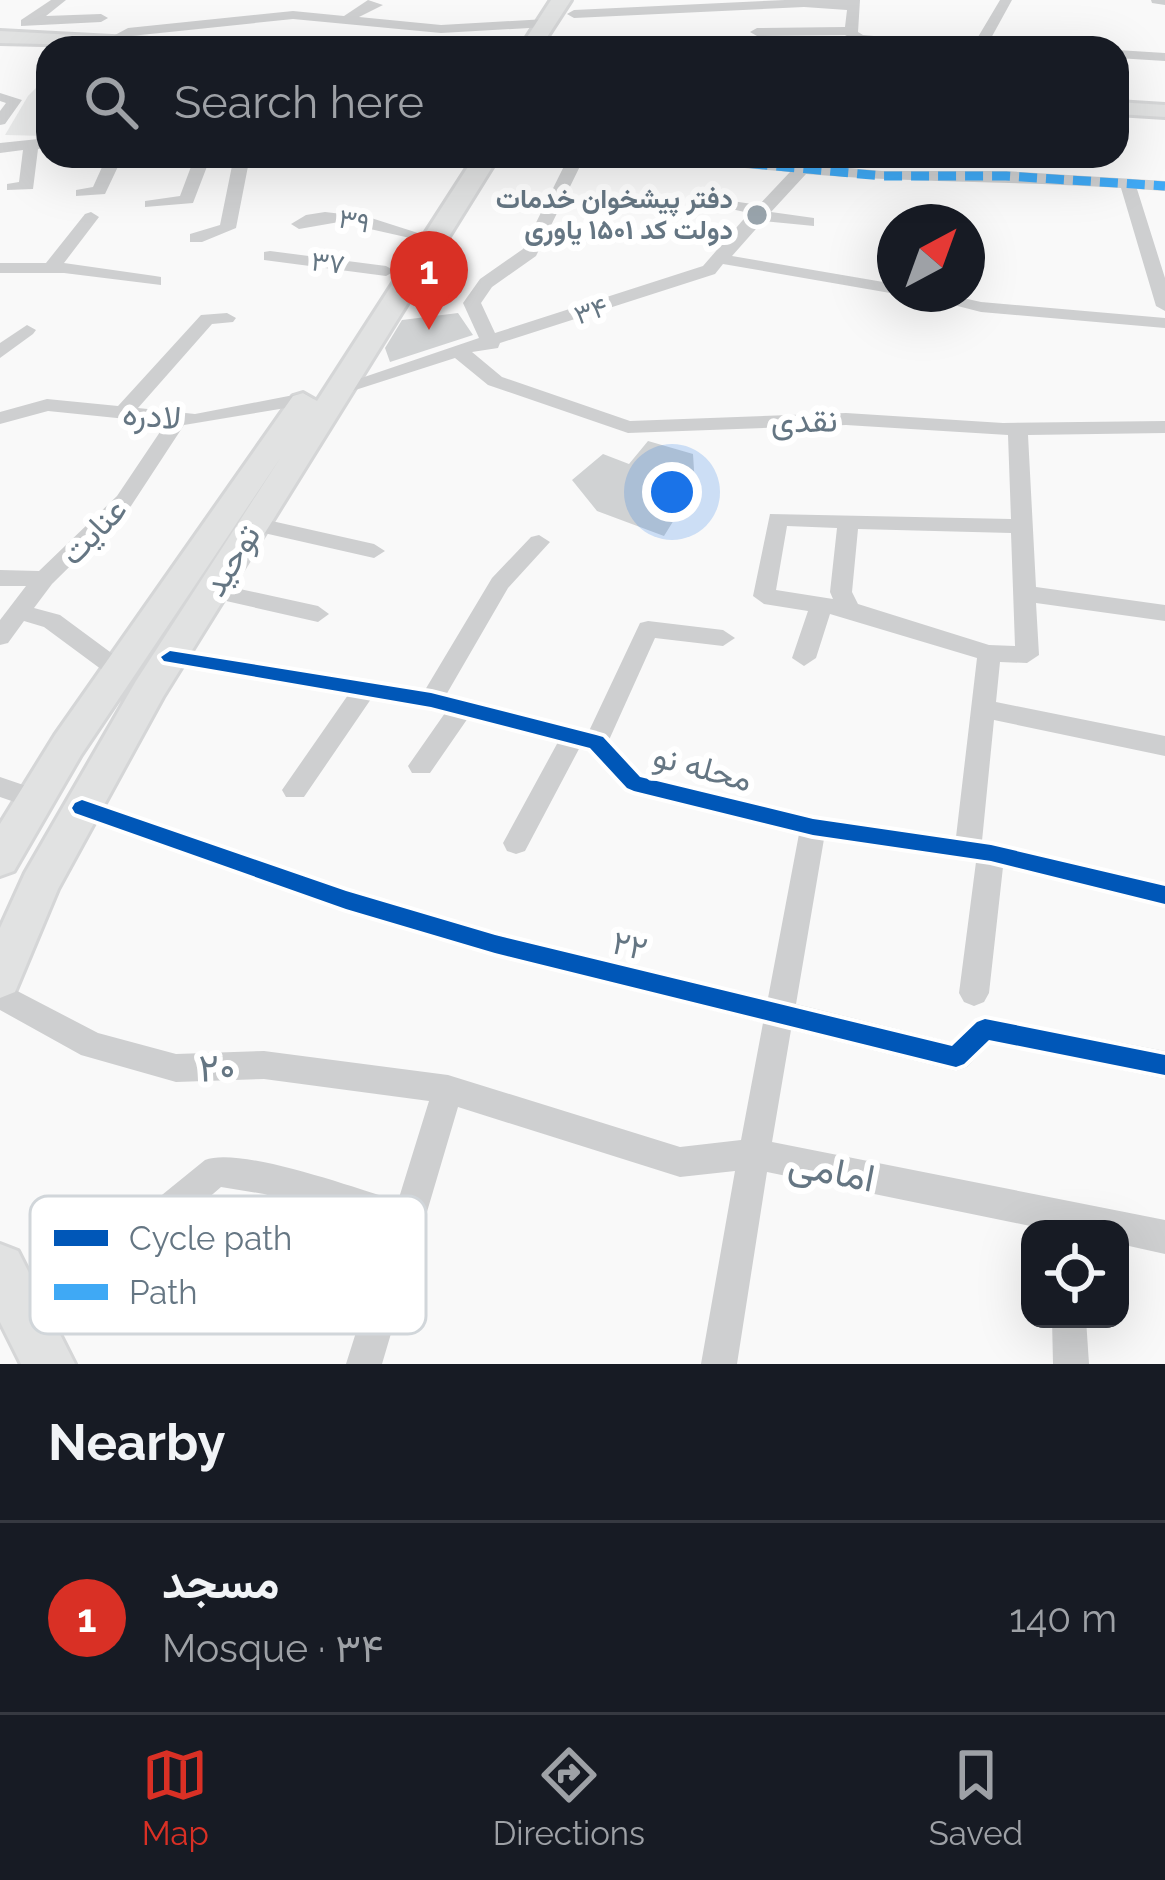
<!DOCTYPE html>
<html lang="en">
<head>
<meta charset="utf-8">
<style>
  body { margin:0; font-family:Raleway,Vazirmatn,sans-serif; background:#242831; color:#f1f3f6 }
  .controls { position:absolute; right:36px; bottom:36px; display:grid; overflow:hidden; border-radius:24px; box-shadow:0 12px 48px #0002 }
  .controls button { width:108px; height:108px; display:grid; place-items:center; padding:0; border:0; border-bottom:3px solid #363941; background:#171b24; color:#f1f3f6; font:60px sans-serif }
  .compass { position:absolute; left:877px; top:204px; width:108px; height:108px; border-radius:50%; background:#171b24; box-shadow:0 12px 48px #0002; rotate:41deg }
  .you { position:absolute; left:672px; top:492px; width:42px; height:42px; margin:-30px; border:9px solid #fff; border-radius:50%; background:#1a73e8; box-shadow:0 0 0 18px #1a73e833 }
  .badge { display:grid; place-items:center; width:78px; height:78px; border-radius:50%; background:#d93025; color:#fff; font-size:39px; font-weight:700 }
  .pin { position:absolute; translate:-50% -99px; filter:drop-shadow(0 3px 6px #0008) }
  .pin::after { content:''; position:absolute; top:63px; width:42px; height:36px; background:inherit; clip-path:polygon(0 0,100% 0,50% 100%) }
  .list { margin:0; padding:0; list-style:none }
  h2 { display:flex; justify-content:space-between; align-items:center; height:156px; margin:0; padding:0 48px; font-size:51px }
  h2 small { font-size:39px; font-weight:400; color:#9ea1a6 }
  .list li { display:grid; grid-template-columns:78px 1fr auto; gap:36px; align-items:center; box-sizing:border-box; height:192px; padding:0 48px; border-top:3px solid #363941 }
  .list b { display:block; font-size:45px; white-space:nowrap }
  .list p { margin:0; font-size:39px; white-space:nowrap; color:#9ea1a6 }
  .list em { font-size:39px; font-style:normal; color:#9ea1a6 }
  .icon { flex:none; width:66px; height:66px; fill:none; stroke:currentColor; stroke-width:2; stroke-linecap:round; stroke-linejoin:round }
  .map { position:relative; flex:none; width:1165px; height:1364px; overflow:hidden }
  .search { position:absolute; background:#171b24; box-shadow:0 12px 48px #0002; left:36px; right:36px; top:36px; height:132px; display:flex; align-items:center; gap:30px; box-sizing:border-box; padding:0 42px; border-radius:36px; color:#9ea1a6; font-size:45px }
  .sheet { height:348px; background:#171b24 }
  nav { display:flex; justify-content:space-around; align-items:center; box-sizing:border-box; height:168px; border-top:3px solid #363941; background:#171b24; font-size:33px; color:#9ea1a6 }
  nav a { display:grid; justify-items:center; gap:6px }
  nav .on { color:#d93025 }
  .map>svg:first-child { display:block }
  .built { fill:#e8e9e9 }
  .building { fill:#d0d2d3 }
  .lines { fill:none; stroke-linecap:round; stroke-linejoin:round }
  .secondary-casing { stroke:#d5d6d7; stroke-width:6 }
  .primary-casing { stroke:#d5d6d7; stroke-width:6 }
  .street { fill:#cecfd0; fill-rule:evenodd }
  .secondary { fill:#e1e2e2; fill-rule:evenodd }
  .primary { fill:#e1e2e2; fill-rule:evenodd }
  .quiet { stroke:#3fa9f5; stroke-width:9; stroke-dasharray:18 9; stroke-linecap:butt }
  .cycleway-casing { stroke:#fff; stroke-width:8 }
  .cycleway { fill:#0057b8; fill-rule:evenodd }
  .poi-dot { fill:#99a4ac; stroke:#fff; stroke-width:4.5 }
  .labels { text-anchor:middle; stroke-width:12; stroke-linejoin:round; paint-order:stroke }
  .far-poi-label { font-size:27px; font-weight:bold; fill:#657683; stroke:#fff; text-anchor:end }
  .far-street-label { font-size:27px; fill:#657683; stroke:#fff }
  .street-label { font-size:33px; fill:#657683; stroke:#fff }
  .near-street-label { font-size:39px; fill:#657683; stroke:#fff }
  .key { fill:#fff; stroke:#d1d6da; stroke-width:3 }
  .key-label { font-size:33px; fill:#657683 }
</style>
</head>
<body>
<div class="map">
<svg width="1165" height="1364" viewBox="0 0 1165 1364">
  <rect width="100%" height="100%" fill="#f9f9f9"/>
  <path class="built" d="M48,76v60l-43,-1 23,-39z"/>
  <path class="building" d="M458,313l15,22 -83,27 -5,-14 17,-28z
    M648,441l45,13 2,32 -31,50 -67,-25 -25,-31 31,-26 26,10z"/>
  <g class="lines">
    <defs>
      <path id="secondary" d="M0,31l205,11 9,6 -214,-5z
        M1117,102l48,3v12l-48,-3z"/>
      <path id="primary" d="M551,0h20l-31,48h-20z
        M475,156h24l-336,541 -105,192 -43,103 -15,6v-70l25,-55 111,-192 145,-224 -200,298 -67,116 -14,5v-52l55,-89 238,-339 10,-3 14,8z
        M0,1244l18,7 57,113h-54l-21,-42z"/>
    </defs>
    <use href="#secondary" class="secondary-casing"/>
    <use href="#primary" class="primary-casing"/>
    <path class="street" d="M51,0h15l-20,16 55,-2 7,4 -7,4 -80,4v-6z
      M368,0l15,5 -24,12 82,8 105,-6 7,4 -7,4 -105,6 -148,-14 -162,17 -22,10 -7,-4 26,-14 165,-17 51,5z
      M785,0h75l-2,32 5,3 96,9 7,4 -106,-5 -15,-8 -88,1 -7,-4 7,-4 88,-1 2,-17 -43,-3 -230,11 -7,-4 7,-4z
      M1000,0h12l-22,40h-10l-2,-3z
      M1151,0h14v5l-13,-2z
      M1117,50l48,3v8l-48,-3z
      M1117,76l7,4 5,28 -7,4 -5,-1z
      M0,93l22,7 -17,24 -5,1v-14l6,-8 -6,-2z
      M48,138v10l-10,1 -5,40 -26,1v-6l12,-2 4,-32 -23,3v-10z
      M107,156h16l-18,38 -29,2v-6l17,-3z
      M195,156h16l-18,47 -48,4v-6l35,-5z
      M234,156h16l-14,72 -34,14h-12v-8l30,-9z
      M569,156h16l-49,100 -44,31 -11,16 14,30 208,-67 46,-53 -44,-10v-6l54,8 31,-33 -121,-11 -8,-5h58l163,15h124l159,10v10l-28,-2 28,89v33l-9,-5 -35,-118c-105,-7 -211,-5 -315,-14l-35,38 43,6v8l-51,-5 -31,35 163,28 1,10 -173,-30 -8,10 -215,69 -2,5 -26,4 30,25 128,44 216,-8 157,10 162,-2v12l-137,2 8,152 129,18v16l-129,-18 3,52 -12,8 -27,-1 -4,40 169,34v20l-171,-36 -12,121 183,43v22l-162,-39 -14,126 -5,9 -10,4 -10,-4 -5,-9 17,-131 -152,-23 -28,165 155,38 24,-22 10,-4 180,35v28l-175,-36 -23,24 -11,4 -165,-41 -19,112 393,78v34l-45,-10v-15h-75l-278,-57 -30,192h-36l34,-193 -55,6 -222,-70 -76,257h-36l42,-133 -124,-37 -43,-7 -61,53 -12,4 -12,-4 -4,-12 4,-12 69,-56c35,-14 152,29 193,41l31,-100 -165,-22 -88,3 -95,-27 -81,-45v-28l98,51 78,21 88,-3 184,24 232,72 61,-7 22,-117 -268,-67 -149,-44 -273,-97 -4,-7 4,-7 9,-3 264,90 149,44 273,66 31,-164 -174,-44 -37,-41 -8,-2 -55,104 -9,3 -9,-3 -4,-8 55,-101 -90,-24 -38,55h-18l-4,-7 37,-53 -74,-14 -67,98h-18l-4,-7 66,-95 -178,-30 -12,-8 12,-8 255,41 67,-112 39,-41 8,-2 11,7 -42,46 -62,107 143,36 51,-108 8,-2 75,9 12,8 -12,8 -68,-8 -46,102 33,35 171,41 143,21 21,-179 -147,-44 -14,44 -12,8 -12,-8 16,-47 -44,-7 -11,-8 17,-82 241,5 -3,-84 -162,-10 -218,8 -140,-48 -33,-27 -109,35h-14l-3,-4 150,-51 -16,-35 17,-24 43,-30zM787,526l50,2 -7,64 3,7 -57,-9zM858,529l153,4 4,113 -26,-1 -131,-41 -6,-12z
      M91,212l8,5 -35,46 91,13 6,1v8l-97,-12h-64v-10h46l39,-49z
      M325,212l43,5 50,16 -8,5 -71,-16 -40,7 -8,-5 15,-9z
      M270,251l116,15 9,5 -9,5 -122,-16v-8z
      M911,294h34l36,8 184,16v10l-184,-16z
      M227,313l9,5 -3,4 -21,2 -74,84 57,6 109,-21 10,6 -10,6 -120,20 -53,81 -79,78 -18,24 26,7 69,51 4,6 -4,6h-16l-69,-51 -20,-6 -16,22 -8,2v-25l26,-34h-26v-16l39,1 78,-75 49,-73 -118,-12 -48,13v-12l47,-13 71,7 83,-91z
      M27,325l9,5 -3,4 -33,24v-15z
      M254,517l120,27 11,7 -11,7 -128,-29 -3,-5 3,-5z
      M212,583l106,23 11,8 -11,8 -114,-26 -3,-5 3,-5z
      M0,777l44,15 4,7 -4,7 -9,3 -35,-12z
      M1052,1319h34l3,45h-36z"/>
    <use href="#secondary" class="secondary"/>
    <use href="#primary" class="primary"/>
    <path class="quiet" d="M669,156l213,20h124l159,10"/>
    <defs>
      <path id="cycleway" d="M170,651l261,42 165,42 7,2 37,40 173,42 178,26 174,41v18l-174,-43 -178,-26 -179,-44 -7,-3 -37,-40 -159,-41 -267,-46 -3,-4z
        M82,800l264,91 149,44 457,111 25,-24 8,-3 180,36v20l-176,-35 -25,24 -8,3 -461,-114 -149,-44 -271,-96 -3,-5 3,-5z"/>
    </defs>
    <use href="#cycleway" class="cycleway-casing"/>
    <use href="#cycleway" class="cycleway"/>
  </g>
  <circle class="poi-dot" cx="757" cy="215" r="12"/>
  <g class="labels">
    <g class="far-poi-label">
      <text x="733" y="208">دفتر پیشخوان خدمات<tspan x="733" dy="31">دولت کد ۱۵۰۱ یاوری</tspan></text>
    </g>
    <g class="far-street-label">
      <text transform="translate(354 221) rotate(11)" y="9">۳۹</text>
      <text transform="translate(328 263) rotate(7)" y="9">۳۷</text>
      <text transform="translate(591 311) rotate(-19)" y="9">۳۴</text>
    </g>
    <g class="street-label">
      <text transform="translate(152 415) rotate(5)" y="12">لادره</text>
      <text transform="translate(804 420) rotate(-1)" y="12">نقدی</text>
      <text transform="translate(93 531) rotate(-46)" y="12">عنایت</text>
      <text transform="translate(231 560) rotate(-58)" y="12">توحید</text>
      <text transform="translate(703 767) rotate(15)" y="12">محله نو</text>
      <text transform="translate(630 945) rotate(13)" y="12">۲۲</text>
    </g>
    <g class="near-street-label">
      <text transform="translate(217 1067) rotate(-2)" y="14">۲۰</text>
      <text transform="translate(832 1170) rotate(11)" y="14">امامی</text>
    </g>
  </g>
  <rect x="30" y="1196" width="396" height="138" rx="18" class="key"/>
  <rect x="54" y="1230" width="54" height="16" fill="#0057b8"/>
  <rect x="54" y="1284" width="54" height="16" fill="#3fa9f5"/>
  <g class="key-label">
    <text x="129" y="1250">Cycle path</text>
    <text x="129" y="1304">Path</text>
  </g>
</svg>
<div class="controls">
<button><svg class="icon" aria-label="locate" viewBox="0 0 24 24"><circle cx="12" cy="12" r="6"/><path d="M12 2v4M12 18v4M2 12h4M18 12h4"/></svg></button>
</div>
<svg class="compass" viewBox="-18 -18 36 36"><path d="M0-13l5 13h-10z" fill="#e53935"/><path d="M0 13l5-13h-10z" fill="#9ea1a6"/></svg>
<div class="you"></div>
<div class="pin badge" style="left:429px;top:330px">1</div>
<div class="search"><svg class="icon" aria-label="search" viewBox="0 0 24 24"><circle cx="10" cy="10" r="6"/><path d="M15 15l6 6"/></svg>Search here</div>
</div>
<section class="sheet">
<h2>Nearby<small></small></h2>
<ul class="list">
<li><span class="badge">1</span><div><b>مسجد</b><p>Mosque · ۳۴</p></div><em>140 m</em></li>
</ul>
</section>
<nav>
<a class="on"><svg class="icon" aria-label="map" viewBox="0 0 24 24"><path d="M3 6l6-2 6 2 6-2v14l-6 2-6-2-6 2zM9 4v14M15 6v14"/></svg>Map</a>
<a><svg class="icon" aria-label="directions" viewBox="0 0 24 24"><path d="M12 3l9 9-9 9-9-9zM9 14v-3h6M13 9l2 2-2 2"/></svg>Directions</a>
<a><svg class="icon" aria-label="saved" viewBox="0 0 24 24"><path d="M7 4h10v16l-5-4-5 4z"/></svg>Saved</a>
</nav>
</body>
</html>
